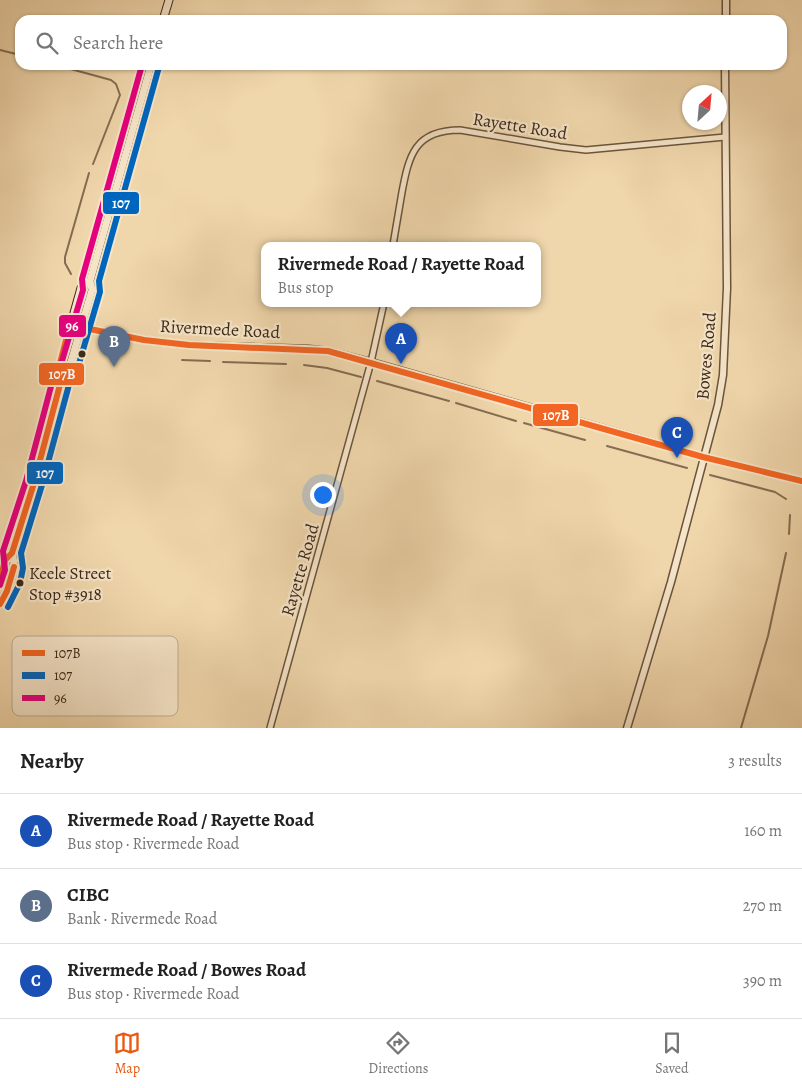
<!DOCTYPE html>
<html lang="en">
<head>
<meta charset="utf-8">
<style>
  body { margin:0; font-family:Alegreya,serif; background:#f2f2f2; color:#222 }
  .compass { position:absolute; left:682px; top:85px; width:45px; height:45px; border-radius:50%; background:#fff; box-shadow:0 1px 4px #0004; rotate:26deg }
  .you { position:absolute; left:322px; top:494px; width:18px; height:18px; margin:-12px; border:4px solid #fff; border-radius:50%; background:#1a73e8; box-shadow:0 0 0 8px #1a73e833 }
  .badge { display:grid; place-items:center; width:32px; height:32px; border-radius:50%; background:#ea580c; color:#fff; font-size:16px; font-weight:700 }
  .pin { position:absolute; translate:-50% -41px; filter:drop-shadow(0 1px 2px #0008) }
  .pin::after { content:''; position:absolute; top:26px; width:18px; height:15px; background:inherit; clip-path:polygon(0 0,100% 0,50% 100%) }
  .popup { position:absolute; left:261px; top:242px; width:280px; height:65px; box-sizing:border-box; display:grid; place-content:center; border-radius:10px; background:#fff; filter:drop-shadow(0 1px 4px #0005); font-size:16px; white-space:nowrap; color:#767676 }
  .popup b { font-size:19px; color:#222 }
  .popup::after { content:''; position:absolute; left:50%; top:100%; margin-left:-10px; border:10px solid transparent; border-top-color:#fff }
  .list { margin:0; padding:0; list-style:none }
  h2 { display:flex; justify-content:space-between; align-items:center; height:65px; margin:0; padding:0 20px; font-size:21px }
  h2 small { font-size:16px; font-weight:400; color:#767676 }
  .list li { display:grid; grid-template-columns:32px 1fr auto; gap:15px; align-items:center; box-sizing:border-box; height:75px; padding:0 20px; border-top:1px solid #e0e0e0 }
  .list b { display:block; font-size:19px; white-space:nowrap }
  .list p { margin:0; font-size:16px; white-space:nowrap; color:#767676 }
  .list em { font-size:16px; font-style:normal; color:#767676 }
  .icon { flex:none; width:28px; height:28px; fill:none; stroke:currentColor; stroke-width:2; stroke-linecap:round; stroke-linejoin:round }
  .map { position:relative; flex:none; width:802px; height:728px; overflow:hidden }
  .search { position:absolute; background:#fff; box-shadow:0 1px 4px #0004; left:15px; right:15px; top:15px; height:55px; display:flex; align-items:center; gap:12px; box-sizing:border-box; padding:0 18px; border-radius:15px; color:#767676; font-size:19px }
  .sheet { height:290px; background:#fff }
  nav { display:flex; justify-content:space-around; align-items:center; box-sizing:border-box; height:70px; border-top:1px solid #e0e0e0; background:#fff; font-size:14px; color:#767676 }
  nav a { display:grid; justify-items:center; gap:2px }
  nav .on { color:#ea580c }
  .map>svg:first-child { display:block }
  .lines { fill:none; stroke-linecap:round; stroke-linejoin:round }
  .stream { stroke:#846d52; stroke-width:2 }
  .minor-casing { stroke:#6a543d; stroke-width:8 }
  .tertiary-casing { stroke:#6a543d; stroke-width:9 }
  .secondary-casing { stroke:#3d2918; stroke-width:9 }
  .minor { stroke:#f5e4c8; stroke-width:5 }
  .tertiary { stroke:#f5e4c8; stroke-width:6 }
  .secondary { stroke:#f5e4c8; stroke-width:7 }
  .bus-1-casing { stroke:#f5e4c8; stroke-width:10 }
  .bus-2-casing { stroke:#f5e4c8; stroke-width:10 }
  .bus-3-casing { stroke:#f5e4c8; stroke-width:10 }
  .bus-1 { stroke:#f26522; stroke-width:6 }
  .bus-2 { stroke:#0065bd; stroke-width:6 }
  .bus-3 { stroke:#e5007d; stroke-width:6 }
  .bus-dot { fill:#3d2918; stroke:#f5e4c8; stroke-width:2 }
  .labels { text-anchor:middle; stroke-width:4.5; stroke-linejoin:round; paint-order:stroke }
  .bus-label { font-size:17px; fill:#3d2918; stroke:#f5e4c8; text-anchor:start }
  .street-label { font-size:18px; fill:#3d2918; stroke:#f5e4c8 }
  .key { fill:#f5e4c8; stroke:#beac93; stroke-width:1 }
  .key-label { font-size:14px; fill:#3d2918 }
  .line-badge { stroke:#f5e4c8; stroke-width:2 }
  .badge-label { font-size:14px; text-anchor:middle; font-weight:bold; fill:#fff }
</style>
</head>
<body>
<div class="map">
<svg width="802" height="728" viewBox="0 0 802 728">
  <rect width="100%" height="100%" fill="#f0d6ab"/>
  <filter id="stains"><feTurbulence type="fractalNoise" baseFrequency=".004" numOctaves="4"/><feColorMatrix values="0 0 0 0 .2 0 0 0 0 .09 0 0 0 0 .02 0 0 0 .5 -.17"/></filter>
  <radialGradient id="worn" r=".72"><stop offset=".6" stop-color="#630" stop-opacity="0"/><stop offset="1" stop-color="#630" stop-opacity=".3"/></radialGradient>
  <g class="lines">
    <path class="stream" d="M0,50l20,5
      M56,65l55,15 5,4 4,11 -27,69
      M71,274l-6,-11v-6l24,-84
      M182,360l28,1
      M223,362l63,2
      M304,365l23,3 34,9
      M377,381l72,20
      M456,403l60,18
      M524,423l61,17
      M607,446l80,22
      M710,475l65,17 11,7
      M789,534l1,-19
      M741,728l27,-92 18,-83"/>
    <defs>
      <path id="minor" d="M393,245c3,-18 6,-35 9,-53 7,-37 13,-62 58,-62l100,17 26,3 139,-13
        M270,728l101,-366 13,-59"/>
      <path id="tertiary" d="M726,20v-20
        M70,325l74,15 45,5 120,4 19,2 43,11 332,95 99,24
        M627,728l44,-146 47,-177 5,-30 4,-87 -2,-223"/>
      <path id="secondary" d="M163,20l6,-20
        M62,377l8,-12 22,-75 -2,-9 61,-216
        M0,581l5,-21 7,-7 22,-70 28,-106 -2,-14 21,-75 9,-7
        M0,604c2,-6 5,-9 8,-15 5,-11 8,-24 4,-36"/>
    </defs>
    <use href="#minor" class="minor-casing"/>
    <use href="#tertiary" class="tertiary-casing"/>
    <use href="#secondary" class="secondary-casing"/>
    <use href="#minor" class="minor"/>
    <use href="#tertiary" class="tertiary"/>
    <use href="#secondary" class="secondary"/>
    <defs>
      <path id="bus-1" d="M0,581l5,-21 7,-7 22,-70 28,-106 -2,-14 10,-38 74,15 45,5 139,6 375,106 99,24
        M0,604l7,-13 7,-24"/>
      <path id="bus-2" d="M8,607l12,-24 3,-15 -2,-15 21,-68 28,-104 8,-14 22,-75 -1,-11 60,-214"/>
      <path id="bus-3" d="M0,585l5,-15 -2,-19 23,-70 28,-106 8,-14 21,-71 -1,-11 60,-214"/>
    </defs>
    <use href="#bus-1" class="bus-1-casing"/>
    <use href="#bus-2" class="bus-2-casing"/>
    <use href="#bus-3" class="bus-3-casing"/>
    <use href="#bus-1" class="bus-1"/>
    <use href="#bus-2" class="bus-2"/>
    <use href="#bus-3" class="bus-3"/>
  </g>
  <g class="bus-dot">
    <circle cx="82" cy="354" r="4.5"/>
    <circle cx="20" cy="583" r="4.5"/>
  </g>
  <g class="labels">
    <g class="bus-label">
      <text x="29" y="579">Keele Street<tspan x="29" dy="21">Stop #3918</tspan></text>
    </g>
    <g class="street-label">
      <text transform="translate(520 126) rotate(9)" y="6">Rayette Road</text>
      <text transform="translate(220 329) rotate(3)" y="6">Rivermede Road</text>
      <text transform="translate(706 356) rotate(-85)" y="6">Bowes Road</text>
      <text transform="translate(300 570) rotate(-74)" y="6">Rayette Road</text>
    </g>
  </g>
  <rect x="12" y="636" width="166" height="80" rx="8" class="key"/>
  <rect x="22" y="650" width="23" height="6" fill="#f26522"/>
  <rect x="22" y="672" width="23" height="7" fill="#0065bd"/>
  <rect x="22" y="695" width="23" height="6" fill="#e5007d"/>
  <g class="key-label">
    <text x="54" y="658">107B</text>
    <text x="54" y="680">107</text>
    <text x="54" y="703">96</text>
  </g>
  <g class="line-badge">
    <rect x="102" y="191" width="38" height="24" rx="5" fill="#0065bd"/>
    <rect x="58" y="314" width="29" height="24" rx="5" fill="#e5007d"/>
    <rect x="38" y="362" width="47" height="24" rx="5" fill="#f26522"/>
    <rect x="532" y="403" width="47" height="24" rx="5" fill="#f26522"/>
    <rect x="26" y="461" width="38" height="24" rx="5" fill="#0065bd"/>
  </g>
  <g class="badge-label">
    <text x="121" y="208">107</text>
    <text x="72" y="331">96</text>
    <text x="62" y="379">107B</text>
    <text x="556" y="420">107B</text>
    <text x="45" y="478">107</text>
  </g>
  <rect width="100%" height="100%" filter="url(#stains)"/>
  <rect width="100%" height="100%" fill="url(#worn)"/>
</svg>
<svg class="compass" viewBox="-18 -18 36 36"><path d="M0-13l5 13h-10z" fill="#e53935"/><path d="M0 13l5-13h-10z" fill="#767676"/></svg>
<div class="you"></div>
<div class="pin badge" style="left:401px;top:364px;background:#1a4fb4">A</div>
<div class="popup"><b>Rivermede Road / Rayette Road</b>Bus stop</div>
<div class="pin badge" style="left:114px;top:367px;background:#5c6f8a">B</div>
<div class="pin badge" style="left:677px;top:458px;background:#1a4fb4">C</div>
<div class="search"><svg class="icon" aria-label="search" viewBox="0 0 24 24"><circle cx="10" cy="10" r="6"/><path d="M15 15l6 6"/></svg>Search here</div>
</div>
<section class="sheet">
<h2>Nearby<small>3 results</small></h2>
<ul class="list">
<li><span class="badge" style="background:#1a4fb4">A</span><div><b>Rivermede Road / Rayette Road</b><p>Bus stop · Rivermede Road</p></div><em>160 m</em></li>
<li><span class="badge" style="background:#5c6f8a">B</span><div><b>CIBC</b><p>Bank · Rivermede Road</p></div><em>270 m</em></li>
<li><span class="badge" style="background:#1a4fb4">C</span><div><b>Rivermede Road / Bowes Road</b><p>Bus stop · Rivermede Road</p></div><em>390 m</em></li>
</ul>
</section>
<nav>
<a class="on"><svg class="icon" aria-label="map" viewBox="0 0 24 24"><path d="M3 6l6-2 6 2 6-2v14l-6 2-6-2-6 2zM9 4v14M15 6v14"/></svg>Map</a>
<a><svg class="icon" aria-label="directions" viewBox="0 0 24 24"><path d="M12 3l9 9-9 9-9-9zM9 14v-3h6M13 9l2 2-2 2"/></svg>Directions</a>
<a><svg class="icon" aria-label="saved" viewBox="0 0 24 24"><path d="M7 4h10v16l-5-4-5 4z"/></svg>Saved</a>
</nav>
</body>
</html>
